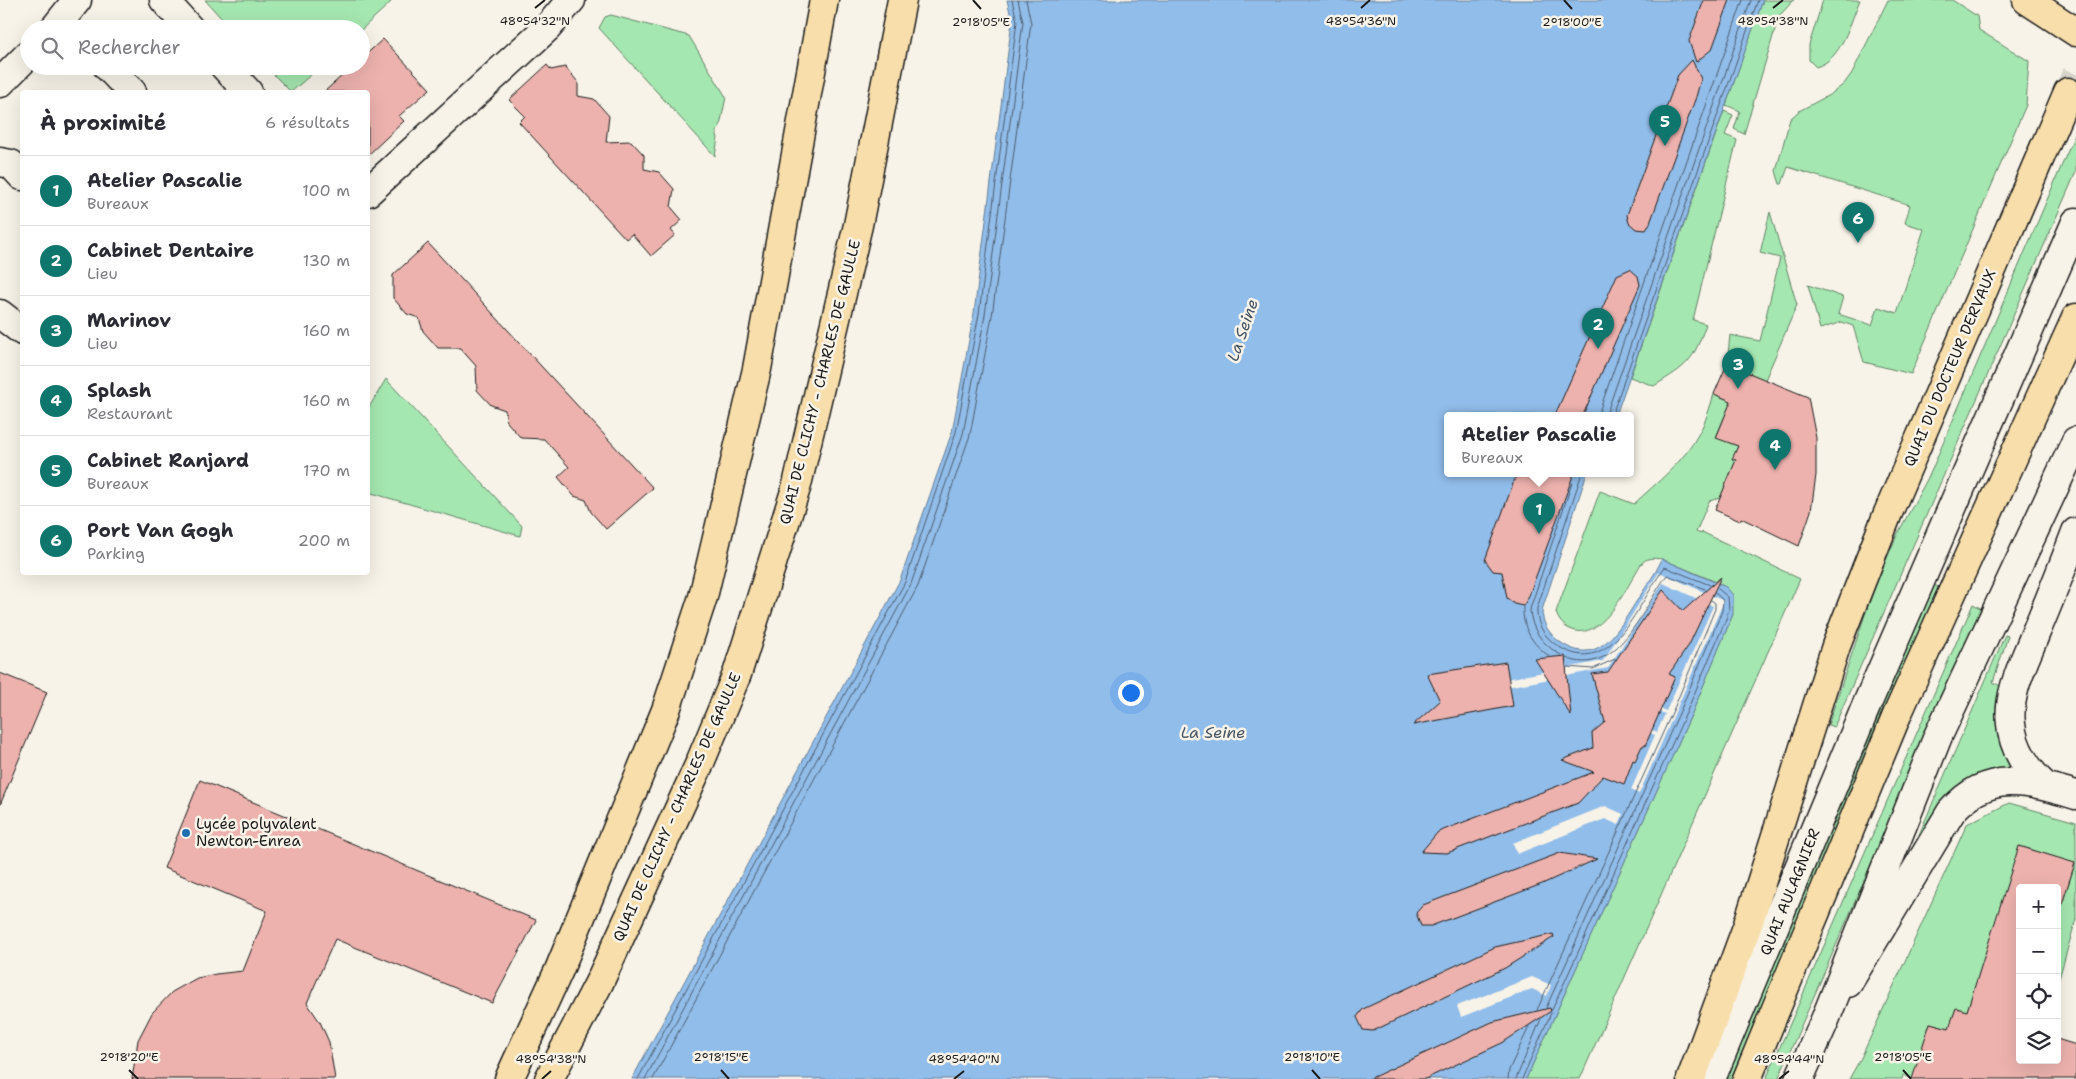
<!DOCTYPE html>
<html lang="fr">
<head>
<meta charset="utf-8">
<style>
  body { margin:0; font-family:"Shantell Sans",sans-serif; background:#f2f2f3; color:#2b2b33 }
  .controls { position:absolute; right:15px; bottom:15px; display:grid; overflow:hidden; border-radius:5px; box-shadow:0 5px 20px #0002 }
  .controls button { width:45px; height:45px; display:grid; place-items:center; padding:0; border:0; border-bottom:1px solid #e1e1e2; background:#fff; color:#2b2b33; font:25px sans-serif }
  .you { position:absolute; left:1130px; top:692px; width:18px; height:18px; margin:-12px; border:4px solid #fff; border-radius:50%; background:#1a73e8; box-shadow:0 0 0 8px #1a73e833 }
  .badge { display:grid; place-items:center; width:32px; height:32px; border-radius:50%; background:#0f766e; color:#fff; font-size:16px; font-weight:700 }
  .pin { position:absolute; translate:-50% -41px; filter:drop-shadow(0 1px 2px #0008) }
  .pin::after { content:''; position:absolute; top:26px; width:18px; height:15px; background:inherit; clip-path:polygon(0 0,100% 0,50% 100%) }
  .popup { position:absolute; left:1444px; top:412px; width:190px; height:65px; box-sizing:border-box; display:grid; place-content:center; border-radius:5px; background:#fff; filter:drop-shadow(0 1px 4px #0005); font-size:16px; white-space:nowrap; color:#7c7c81 }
  .popup b { font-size:19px; color:#2b2b33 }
  .popup::after { content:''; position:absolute; left:50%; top:100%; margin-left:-10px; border:10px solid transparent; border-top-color:#fff }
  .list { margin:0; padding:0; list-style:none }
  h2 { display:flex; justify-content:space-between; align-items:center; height:65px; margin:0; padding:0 20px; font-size:21px }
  h2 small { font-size:16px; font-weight:400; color:#7c7c81 }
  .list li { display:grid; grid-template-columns:32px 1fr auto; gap:15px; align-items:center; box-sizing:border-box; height:70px; padding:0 20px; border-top:1px solid #e1e1e2 }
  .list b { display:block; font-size:19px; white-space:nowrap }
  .list p { margin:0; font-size:16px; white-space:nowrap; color:#7c7c81 }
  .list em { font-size:16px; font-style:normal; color:#7c7c81 }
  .icon { flex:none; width:28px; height:28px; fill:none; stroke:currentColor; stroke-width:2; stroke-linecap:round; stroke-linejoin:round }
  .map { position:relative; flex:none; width:2076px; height:1079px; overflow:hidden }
  .search { position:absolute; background:#fff; box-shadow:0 5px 20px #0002; left:20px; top:20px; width:350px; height:55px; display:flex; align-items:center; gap:12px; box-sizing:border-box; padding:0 18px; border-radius:28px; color:#7c7c81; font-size:19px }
  .panel { position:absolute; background:#fff; box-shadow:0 5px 20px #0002; left:20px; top:90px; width:350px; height:485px; border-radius:5px }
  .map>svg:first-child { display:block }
  .green { fill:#a5e7b0; stroke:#608266 }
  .water { fill:#91bdea; stroke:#627d98 }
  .pier { fill:#f7f3e8 }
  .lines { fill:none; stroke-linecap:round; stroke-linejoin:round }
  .shore { stroke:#4b5c6e; stroke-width:1 }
  .building { fill:#edb2ae; stroke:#1c1c1c }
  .primary-tunnel { stroke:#d6d3c9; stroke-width:28; stroke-dasharray:28 14; stroke-linecap:butt }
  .street-casing { stroke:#1c1c1c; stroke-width:31 }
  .secondary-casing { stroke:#1c1c1c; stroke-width:31 }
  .primary-casing { stroke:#1c1c1c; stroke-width:31 }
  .street { stroke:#f7f3e8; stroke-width:28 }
  .secondary { stroke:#f7f3e8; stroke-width:28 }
  .primary { stroke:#f8deab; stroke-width:28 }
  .ticks { fill:none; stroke:#1c1c1c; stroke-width:2 }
  .poi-dot { fill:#1f6fb2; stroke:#f7f3e8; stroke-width:2 }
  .labels { text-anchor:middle; stroke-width:5; stroke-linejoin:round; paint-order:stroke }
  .street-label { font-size:15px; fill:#1c1c1c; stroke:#f7f3e8 }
  .poi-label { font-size:15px; fill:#1c1c1c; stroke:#f7f3e8; text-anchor:start }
  .water-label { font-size:16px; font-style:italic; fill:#455464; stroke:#f7f3e8 }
  .ticks-label { font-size:12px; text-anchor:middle; fill:#1c1c1c; stroke:#f7f3e8; stroke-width:5; stroke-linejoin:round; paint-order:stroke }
</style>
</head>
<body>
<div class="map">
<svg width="2076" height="1079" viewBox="0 0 2076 1079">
  <rect width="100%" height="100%" fill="#f7f3e8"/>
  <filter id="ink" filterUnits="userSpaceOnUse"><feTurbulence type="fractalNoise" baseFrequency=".02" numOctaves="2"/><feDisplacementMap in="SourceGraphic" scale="10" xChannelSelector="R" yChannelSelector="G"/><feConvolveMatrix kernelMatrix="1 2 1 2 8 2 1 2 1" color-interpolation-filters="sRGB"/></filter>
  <g filter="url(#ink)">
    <path class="green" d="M205,0h184l2,2 -30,28 -130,-1z
      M1763,0h31l-15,16 -35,118 -10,-5 6,-18 -14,-6z
      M1823,0h37c-10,22 -18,60 -44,67l-7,-7v-15z
      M1888,0h64l25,16 2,14 50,31 -3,44 -115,269 -47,-12 -11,-36 -11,-4 -22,7 -12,-44 35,12 -5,17 34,11 6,-18 19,6 27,-84 -19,-6 5,-18 -122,-38 -6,17h-2l-4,-13 14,-52 9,-8 32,-17 13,-10 8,-11z
      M611,15l78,21 37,61 -6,29 -4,6 2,6 -3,18 -116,-128 6,-11z
      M265,66h56l-30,26z
      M1724,111l9,4 -8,20 12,5 -44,180 13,4c-13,38 -18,41 -52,62l-24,-9z
      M2076,132v40l-242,555 -6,-2 46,-137 23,-53 33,-61z
      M1770,212l27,93 -32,75 -38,-16 3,-29 30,6 20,-83 -20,-5z
      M386,379l136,147 -2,10 -152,-44v-83z
      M1714,394l17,7 -15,36 22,9 -5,12 3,2 -16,38 -11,3 -13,31 5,2 1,-2 98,47 -220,500h-54l166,-366 41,-99 -12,-30 -59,-25c-9,-1 -15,-2 -21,5 -14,22 -39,80 -71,65 -7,-3 -12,-9 -14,-17l44,-121 34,13c22,-21 51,-43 65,-71 7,-12 11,-26 15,-39z
      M1932,584l10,5 -211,490h-11z
      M1973,604l9,5 -204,470h-12z
      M2005,635l3,1 -15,46 9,5 17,86c-9,-1 -18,-3 -27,-2 -39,1 -55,47 -72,76l-5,-3z
      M2009,803l67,19v97l-19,67v-66l18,-56 -55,-18 -53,165 -11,-3 -7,20 -19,-5 -17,56 -10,-4 -1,4h-53l12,-21 106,-234z"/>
    <path class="water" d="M1007,0h756l-147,415h-168v58h139l-45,137c0,13 7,24 18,32 38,27 58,-12 76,-40 9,-14 19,-27 26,-43l64,28 7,8v19l-41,99 -166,366h-894l268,-499 52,-148 22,-119 38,-292z"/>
    <path class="pier" d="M1659,572l65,29 -85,193 -8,-4 24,-55 -28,-13 1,-2 29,12 8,-18 -24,-11 1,-2 24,10 47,-105 -50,-23 -55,85 -159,30 -2,-8 156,-29z
      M1605,806l18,8 -4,11 -14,-6 -88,35 -4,-11z
      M1532,977l19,8 -4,11 -15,-7 -71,28 -4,-11z"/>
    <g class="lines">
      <path class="shore" d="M1598,415l145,-415
        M1606,415l145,-415
        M1612,415l146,-415
        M1582,473l-45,135c-1,16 8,30 21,38 54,36 82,-47 107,-79l45,18
        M1523,607c-1,21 9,37 26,49
        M1561,655c-18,-10 -30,-25 -31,-46l42,-126
        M1566,658c51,22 78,-52 101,-83l38,14
        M1567,667l26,2 22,-10
        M1546,1008l135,-299 41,-98 1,-11 -8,-7
        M1537,1010l138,-304 40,-97v-6l-4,-3
        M1552,1010l135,-299 39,-92 3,-10 -1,-12 -11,-9
        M638,1079l267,-497 51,-150 23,-118 38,-293 -5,-21
        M645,1079l266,-495 52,-150 22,-119 38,-293 -5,-22
        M653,1079l265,-493 52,-151 22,-119 39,-293 -5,-23
        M1508,1079l1,-9 20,-43
        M1516,1079l25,-60
        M1522,1079l29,-66"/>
    </g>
    <path class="building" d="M1704,0h26l-18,49 -16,13 -7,-21z
      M383,39l47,50 -31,27 5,5 -36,34v-63h-44l29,-26h8v-7z
      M1692,60l9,19 -5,18 -46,126 -4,7 -10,-1 -7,-6 -2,-8 51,-140z
      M547,65l4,5 14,-3 13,15v14l16,3 15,17 -3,26 25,-1 13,14v14l15,3 15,17 -3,18 11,13 -11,10 4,5 -24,21 -19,-22 -6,5 -107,-117 6,-6 -16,-16z
      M428,243l225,245 -47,41 -15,-17 -5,-12 -12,-4 -16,-19 11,-10 -25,-28 -23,-1 -14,-16 -2,-12 -14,-5 -14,-15 -1,-24 -16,-18h-22l-15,-17 -4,-13 -12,-4 -14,-16v-23z
      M1630,269l8,7 2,9 -57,130h-28l62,-140z
      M1727,364l81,33 8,41v37l-5,36 -12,35 -58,-28 -1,3 -25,-11 21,-50 -4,-1 6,-13 -22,-8 15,-37 -17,-7z
      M1517,473h57l-46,125 -5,8 -9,-2 -7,-6 -5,-26 -9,-1 -8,-11z
      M1721,577l-32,68 -20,29 6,3 -30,69h-3l-7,15 -2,-1 -9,24 -21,-8 -25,27 -131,50 -26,-1 17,-20 156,-60 -32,-12 31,-12 -1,-15 13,-11 -13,-48 16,-2 55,-82 20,21z
      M1565,656l6,60 -36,-57z
      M1506,662l7,44 -100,19 27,-24 -13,-27z
      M0,673l47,19 -47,113z
      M200,780l336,140 -44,83 -157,-64 -28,64 13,19 9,20 6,37h-203l6,-39 14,-27 20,-21 25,-14 19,-4 27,-3 24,-60 -103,-43z
      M2019,846l56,17 -18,57v-32h-37v172h37v-21l19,6v34h-164l18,-56 19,5 7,-20 11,3z
      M1560,853l37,6 -55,25 -111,42h-10l-5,-13 7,-8z
      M1553,934l1,3 -49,31 -132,63 -10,-1 -6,-13 6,-8 132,-62z
      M1550,1008l1,3 -49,32 -77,36h-56l123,-57z"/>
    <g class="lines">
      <path class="primary-tunnel" d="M2068,92l8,-18"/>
      <defs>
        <path id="street" d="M164,0l26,29
          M54,29l23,-29
          M107,66l25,26
          M224,66l24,26
          M0,83l29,-29
          M0,162l11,2 11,12
          M368,192l180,-165 23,-27
          M0,314l22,17
          M2045,786c-18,-16 -32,-38 -34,-62 -4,-31 14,-64 25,-92 14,-33 27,-66 40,-100
          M1848,983l103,-171c36,-43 77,-31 125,-17"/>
        <path id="secondary" d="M1711,1079l156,-375 209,-482
          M1799,1079l26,-59 113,-284 138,-295"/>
        <path id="primary" d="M2027,0l49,32
          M509,1079l50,-109 107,-260 37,-113 54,-228 67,-369
          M549,1079l50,-96 100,-218 38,-91 60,-189 61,-260 44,-225
          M1691,1079l57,-155 88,-278 52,-133 180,-421
          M1747,1079l150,-364 179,-397"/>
      </defs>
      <use href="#street" class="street-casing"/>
      <use href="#secondary" class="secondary-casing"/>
      <use href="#primary" class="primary-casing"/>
      <use href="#street" class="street"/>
      <use href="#secondary" class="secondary"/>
      <use href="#primary" class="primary"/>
    </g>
  </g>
  <path class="ticks" d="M973,0l8,9M1564,0l8,9M535,8l10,-8M1361,8l9,-8M1773,8l10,-8M129,1070l9,9M721,1070l8,9M1312,1070l8,9M1903,1070l8,9M542,1079l9,-8M954,1079l10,-8M1779,1079l10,-8"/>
  <circle class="poi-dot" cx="186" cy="833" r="5"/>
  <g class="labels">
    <g class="street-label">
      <text transform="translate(1950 368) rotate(-67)" y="5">QUAI DU DOCTEUR DERVAUX</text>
      <text transform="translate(820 382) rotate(-76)" y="5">QUAI DE CLICHY - CHARLES DE GAULLE</text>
      <text transform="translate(677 807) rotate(-66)" y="5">QUAI DE CLICHY - CHARLES DE GAULLE</text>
      <text transform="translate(1790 892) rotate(-68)" y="5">QUAI AULAGNIER</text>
    </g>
    <g class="poi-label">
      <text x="196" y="829">Lycée polyvalent<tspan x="196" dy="17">Newton-Enrea</tspan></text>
    </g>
    <g class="water-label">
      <text transform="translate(1242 330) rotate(-71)" y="6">La Seine</text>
      <text x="1213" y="738">La Seine</text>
    </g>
  </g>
  <g class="ticks-label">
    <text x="535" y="25">48°54'32"N</text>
    <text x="1361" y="25">48°54'36"N</text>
    <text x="1773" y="25">48°54'38"N</text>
    <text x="981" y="26">2°18'05"E</text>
    <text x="1572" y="26">2°18'00"E</text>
    <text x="129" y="1061">2°18'20"E</text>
    <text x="721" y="1061">2°18'15"E</text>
    <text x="1312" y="1061">2°18'10"E</text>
    <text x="1903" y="1061">2°18'05"E</text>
    <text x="551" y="1063">48°54'38"N</text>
    <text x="964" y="1063">48°54'40"N</text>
    <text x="1789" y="1063">48°54'44"N</text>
  </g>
</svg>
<div class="controls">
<button>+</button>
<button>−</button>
<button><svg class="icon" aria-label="locate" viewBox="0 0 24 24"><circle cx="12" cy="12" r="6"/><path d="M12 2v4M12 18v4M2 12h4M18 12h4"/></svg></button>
<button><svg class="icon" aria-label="layers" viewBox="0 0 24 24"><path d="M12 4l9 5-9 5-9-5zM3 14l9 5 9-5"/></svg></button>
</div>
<div class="you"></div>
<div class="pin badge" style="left:1539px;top:534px">1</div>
<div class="popup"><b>Atelier Pascalie</b>Bureaux</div>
<div class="pin badge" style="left:1598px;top:349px">2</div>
<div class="pin badge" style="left:1738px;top:389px">3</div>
<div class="pin badge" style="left:1775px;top:470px">4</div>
<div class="pin badge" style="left:1665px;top:146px">5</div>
<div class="pin badge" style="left:1858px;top:243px">6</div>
<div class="search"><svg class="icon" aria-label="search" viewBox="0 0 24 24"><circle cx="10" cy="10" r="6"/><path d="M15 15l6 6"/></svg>Rechercher</div>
<section class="panel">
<h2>À proximité<small>6 résultats</small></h2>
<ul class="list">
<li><span class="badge">1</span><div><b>Atelier Pascalie</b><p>Bureaux</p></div><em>100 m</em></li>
<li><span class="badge">2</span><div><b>Cabinet Dentaire</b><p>Lieu</p></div><em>130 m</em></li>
<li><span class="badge">3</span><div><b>Marinov</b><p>Lieu</p></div><em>160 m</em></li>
<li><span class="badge">4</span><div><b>Splash</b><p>Restaurant</p></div><em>160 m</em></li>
<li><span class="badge">5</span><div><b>Cabinet Ranjard</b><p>Bureaux</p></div><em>170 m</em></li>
<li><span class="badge">6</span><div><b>Port Van Gogh</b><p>Parking</p></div><em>200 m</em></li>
</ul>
</section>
</div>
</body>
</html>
